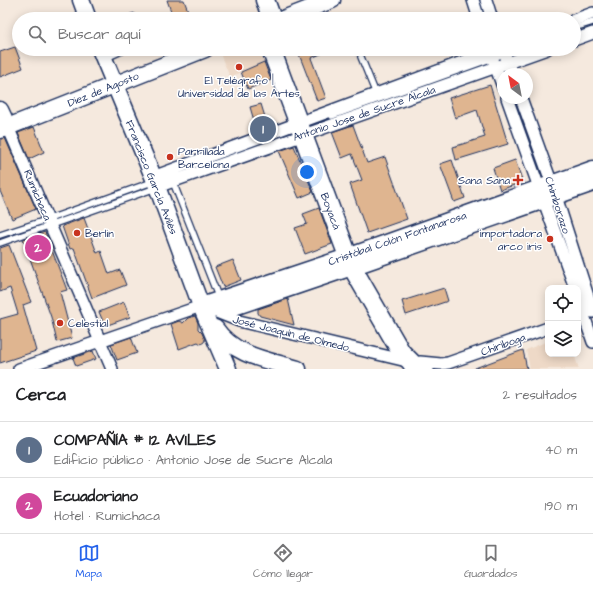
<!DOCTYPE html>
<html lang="es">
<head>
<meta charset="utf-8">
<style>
  body { margin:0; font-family:"Architects Daughter",sans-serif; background:#f6f6f6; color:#202124 }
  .controls { position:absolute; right:12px; bottom:12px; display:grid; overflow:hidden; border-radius:8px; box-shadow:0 2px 10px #0003 }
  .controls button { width:36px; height:36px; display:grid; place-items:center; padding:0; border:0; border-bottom:1px solid #e0e0e0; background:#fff; color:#202124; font:20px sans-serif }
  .compass { position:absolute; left:497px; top:68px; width:36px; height:36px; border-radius:50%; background:#fff; box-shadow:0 2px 10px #0003; rotate:328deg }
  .you { position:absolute; left:307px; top:172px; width:14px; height:14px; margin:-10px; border:3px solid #fff; border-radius:50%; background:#1a73e8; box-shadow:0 0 0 6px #1a73e833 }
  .badge { display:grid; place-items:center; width:26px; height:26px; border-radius:50%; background:#2563eb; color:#fff; font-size:13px; font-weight:700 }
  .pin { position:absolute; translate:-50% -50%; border:2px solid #fff; box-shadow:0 1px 4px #0006 }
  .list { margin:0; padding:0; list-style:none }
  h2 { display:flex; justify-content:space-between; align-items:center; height:52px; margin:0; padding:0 16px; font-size:17px }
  h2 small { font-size:13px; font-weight:400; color:#757577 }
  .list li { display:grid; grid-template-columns:26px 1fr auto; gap:12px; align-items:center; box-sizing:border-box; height:56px; padding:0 16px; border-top:1px solid #e0e0e0 }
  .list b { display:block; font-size:15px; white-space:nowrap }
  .list p { margin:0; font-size:13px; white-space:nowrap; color:#757577 }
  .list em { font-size:13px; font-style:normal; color:#757577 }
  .icon { flex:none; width:22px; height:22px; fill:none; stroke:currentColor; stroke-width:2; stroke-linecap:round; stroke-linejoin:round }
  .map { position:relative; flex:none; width:593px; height:369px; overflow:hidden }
  .search { position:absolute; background:#fff; box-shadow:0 2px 10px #0003; left:12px; right:12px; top:12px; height:44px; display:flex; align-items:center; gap:10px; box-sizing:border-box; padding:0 14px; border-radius:22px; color:#757577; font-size:15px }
  .sheet { height:164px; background:#fff }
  nav { display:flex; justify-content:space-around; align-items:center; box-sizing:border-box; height:56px; border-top:1px solid #e0e0e0; background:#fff; font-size:11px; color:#757577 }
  nav a { display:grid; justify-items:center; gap:2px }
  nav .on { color:#2563eb }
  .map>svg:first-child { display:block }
  .built { fill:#eed9c7 }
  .building { fill:#dfb590; stroke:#1b2f5e }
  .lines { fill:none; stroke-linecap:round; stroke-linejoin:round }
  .lane-casing { stroke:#1b2f5e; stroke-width:8 }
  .street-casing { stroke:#1b2f5e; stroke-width:14 }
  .secondary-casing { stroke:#1b2f5e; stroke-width:19 }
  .primary-casing { stroke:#1b2f5e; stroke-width:21 }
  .lane { stroke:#fff; stroke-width:5.5 }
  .street { stroke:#fff; stroke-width:11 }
  .secondary { stroke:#fff; stroke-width:16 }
  .primary { stroke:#fff; stroke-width:18 }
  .poi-dot { fill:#c8321e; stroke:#fff; stroke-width:1.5 }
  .labels { text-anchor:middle; stroke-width:3; stroke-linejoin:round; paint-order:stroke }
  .poi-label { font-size:11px; fill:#1b2f5e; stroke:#fff; text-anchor:start }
  .street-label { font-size:11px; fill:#1b2f5e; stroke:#fff }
</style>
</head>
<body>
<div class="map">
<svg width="593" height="369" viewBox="0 0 593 369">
  <rect width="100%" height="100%" fill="#f5e9de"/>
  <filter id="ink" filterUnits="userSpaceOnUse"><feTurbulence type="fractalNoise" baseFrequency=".025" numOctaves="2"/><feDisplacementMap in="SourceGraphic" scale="8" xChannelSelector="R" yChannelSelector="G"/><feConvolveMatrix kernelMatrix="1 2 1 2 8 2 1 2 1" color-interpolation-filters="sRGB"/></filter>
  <g filter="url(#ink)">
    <path class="built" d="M232,49h27l5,13 -34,15 -10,-23z
      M548,341v13h26l5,15h-49l-4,-19z"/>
    <path class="building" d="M167,0h17l4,11 -15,6z
      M15,47l8,21 -23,9v-25z
      M297,49h36l-22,9 15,40 -9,3z
      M264,62l7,18 -23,9 -7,-17z
      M490,85l18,59 -52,16 -3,-13 32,-10 -8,-27 -22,8 -6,-20z
      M261,104l7,23 -11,4 -7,-24z
      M353,125l14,38 18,-6 22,62 -40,14 -17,-49 12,-4 -10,-26 -10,4 -10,-26z
      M34,127l10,25 -15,7 -11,-26z
      M5,138l31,71 -24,10 -12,-28v-52z
      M294,146l19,46 -14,6 -20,-47z
      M452,160l13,38 -11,4 -14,-38z
      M515,160l8,22 -23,8 -7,-22z
      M319,208l13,36 -27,10 -10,-26 12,-4 -4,-10z
      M84,218l13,35 4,-2 8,23 11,-4 6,15 -34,13 -18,-50 -4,1 -8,-23z
      M45,232l22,58 -7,2 12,46 -15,4 -6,-25 -28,-78z
      M9,245l22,57 -8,3 13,46 -36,12v-44l18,-5 -8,-26 -10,4v-44z
      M233,260l8,20 -18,7 -8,-20z
      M444,288l4,13 -42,14 -4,-14z
      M288,299l6,26 -34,-9 -2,-3v-4z
      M124,302l6,15 -25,9 -6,-14z
      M195,316l3,7v6l4,4 3,7 -1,2 -3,2 -3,-2 -19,7 -8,-25 8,-3 4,2 5,-5z
      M131,337l6,16 -20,7 -6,-16z
      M523,350l4,19h-52v-1z
      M93,351l3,8 -20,7 -3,-8z"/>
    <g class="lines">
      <defs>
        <path id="lane" d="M128,19l5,-2
          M574,28l19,-6
          M361,57l15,37
          M106,58l20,-9
          M332,116l186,-67
          M173,182l46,117
          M0,235l49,-16 106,-38
          M0,243l156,-55"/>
        <path id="street" d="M473,0l6,19
          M486,0l6,19
          M574,20l19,-7
          M574,40l19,-7
          M489,49l14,38
          M503,49l9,25
          M507,98l68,190
          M521,98l31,86 41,128
          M8,127l104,242
          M153,177l344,-128
          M157,187l390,-138
          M578,298l15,44
          M420,362l21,2 7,-1 100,-35
          M19,369l182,-63 38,15 172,41 17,7"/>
        <path id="secondary" d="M81,0l7,19
          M283,19l49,-19
          M100,49l55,132 46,125 27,63
          M0,110l8,17
          M0,130l205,-81
          M201,306l152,-51 240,-86
          M209,307l22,1 121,-41 241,-84
          M215,328c19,28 52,32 83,41"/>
        <path id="primary" d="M265,0l7,19
          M271,49l81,218 49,85 10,10 4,7"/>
      </defs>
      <use href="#lane" class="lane-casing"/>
      <use href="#street" class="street-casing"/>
      <use href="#secondary" class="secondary-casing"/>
      <use href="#primary" class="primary-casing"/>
      <use href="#lane" class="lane"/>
      <use href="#street" class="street"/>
      <use href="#secondary" class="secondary"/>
      <use href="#primary" class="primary"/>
    </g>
  </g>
  <g class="poi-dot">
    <circle cx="239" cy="67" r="4"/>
    <circle cx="170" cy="157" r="4"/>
    <path d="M516 174h4v4h4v4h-4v4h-4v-4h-4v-4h4z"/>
    <circle cx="77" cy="233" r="4"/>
    <circle cx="550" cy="239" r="4"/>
    <circle cx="60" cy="323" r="4"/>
  </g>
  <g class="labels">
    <g class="poi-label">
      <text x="239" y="84" text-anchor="middle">El Telégrafo |<tspan x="239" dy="13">Universidad de las Artes</tspan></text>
      <text x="178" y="155">Parrillada<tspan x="178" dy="13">Barcelona</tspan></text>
      <text x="510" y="184" text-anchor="end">Sana Sana</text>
      <text x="85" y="237">Berlin</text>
      <text x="542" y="237" text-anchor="end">importadora<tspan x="542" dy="13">arco iris</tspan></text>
      <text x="68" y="327">Celestial</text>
    </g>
    <g class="street-label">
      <text transform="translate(103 89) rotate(-22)" y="4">Diez de Agosto</text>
      <text transform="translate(364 113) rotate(-19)" y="4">Antonio Jose de Sucre Alcala</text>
      <text transform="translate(152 177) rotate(68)" y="4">Francisco García Avilés</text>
      <text transform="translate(38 195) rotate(67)" y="4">Rumichaca</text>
      <text transform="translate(558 205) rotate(72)" y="4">Chimborazo</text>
      <text transform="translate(331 211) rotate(69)" y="4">Boyacá</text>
      <text transform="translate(397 238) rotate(-19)" y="4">Cristóbal Colón Fontanarosa</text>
      <text transform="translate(291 333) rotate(14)" y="4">José Joaquín de Olmedo</text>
      <text transform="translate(503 344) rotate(-20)" y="4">Chiriboga</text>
    </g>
  </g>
</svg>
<div class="controls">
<button><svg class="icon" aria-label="locate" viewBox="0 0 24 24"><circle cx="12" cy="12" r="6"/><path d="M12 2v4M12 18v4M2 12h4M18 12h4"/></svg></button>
<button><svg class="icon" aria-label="layers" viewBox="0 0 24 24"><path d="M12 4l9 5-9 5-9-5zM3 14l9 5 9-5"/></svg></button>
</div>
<svg class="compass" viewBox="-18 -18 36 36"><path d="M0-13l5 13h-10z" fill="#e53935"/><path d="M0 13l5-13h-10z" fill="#757577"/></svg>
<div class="you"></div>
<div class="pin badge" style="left:263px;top:129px;background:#5c6f8a">1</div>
<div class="pin badge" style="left:38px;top:248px;background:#d1479c">2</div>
<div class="search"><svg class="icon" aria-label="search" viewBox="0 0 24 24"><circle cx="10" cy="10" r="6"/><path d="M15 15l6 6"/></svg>Buscar aquí</div>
</div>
<section class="sheet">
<h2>Cerca<small>2 resultados</small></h2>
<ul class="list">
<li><span class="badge" style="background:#5c6f8a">1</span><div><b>COMPAÑÍA # 12 AVILES</b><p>Edificio público · Antonio Jose de Sucre Alcala</p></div><em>40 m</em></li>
<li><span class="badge" style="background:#d1479c">2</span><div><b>Ecuadoriano</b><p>Hotel · Rumichaca</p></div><em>190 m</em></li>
</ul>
</section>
<nav>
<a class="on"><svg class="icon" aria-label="map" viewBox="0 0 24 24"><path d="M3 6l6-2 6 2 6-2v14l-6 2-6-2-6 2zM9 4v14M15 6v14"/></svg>Mapa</a>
<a><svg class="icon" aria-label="directions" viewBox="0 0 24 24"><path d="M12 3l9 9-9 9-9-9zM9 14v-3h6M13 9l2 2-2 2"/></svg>Cómo llegar</a>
<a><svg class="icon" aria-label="saved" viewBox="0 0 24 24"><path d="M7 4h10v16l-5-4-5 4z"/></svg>Guardados</a>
</nav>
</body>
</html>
